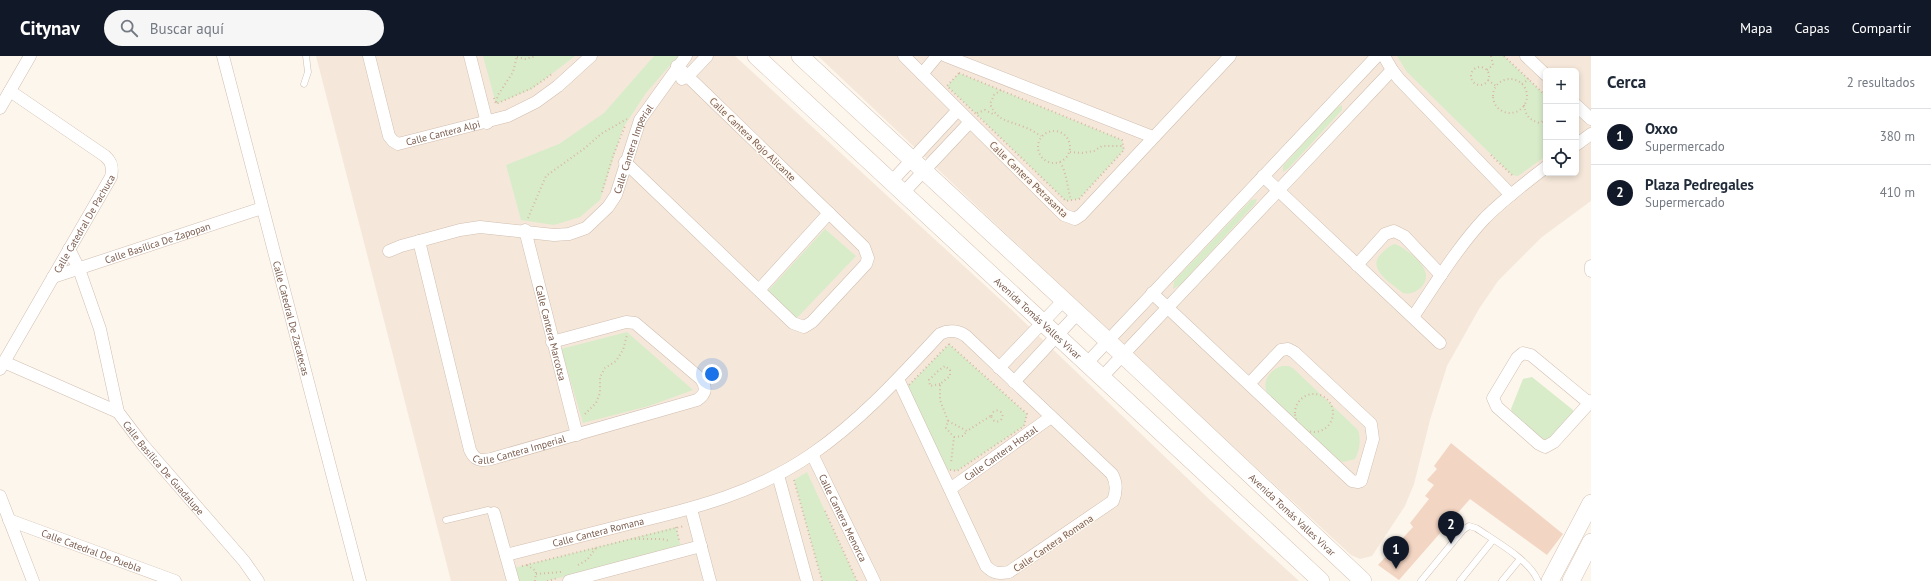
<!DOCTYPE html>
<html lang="es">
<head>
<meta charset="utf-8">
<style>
  body { margin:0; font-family:"PT Sans",sans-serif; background:#f6f6f7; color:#1f2937 }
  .controls { position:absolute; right:12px; top:12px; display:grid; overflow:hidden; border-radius:6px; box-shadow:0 2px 6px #0003 }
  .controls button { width:36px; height:36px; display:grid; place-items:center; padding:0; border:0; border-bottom:1px solid #e0e1e3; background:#fff; color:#1f2937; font:20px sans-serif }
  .you { position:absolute; left:712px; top:318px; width:14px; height:14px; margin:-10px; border:3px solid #fff; border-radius:50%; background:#1a73e8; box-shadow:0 0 0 6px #1a73e833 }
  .badge { display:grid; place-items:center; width:26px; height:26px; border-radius:50%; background:#111827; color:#fff; font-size:13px; font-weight:700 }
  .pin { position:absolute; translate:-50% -33px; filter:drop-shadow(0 1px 2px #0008) }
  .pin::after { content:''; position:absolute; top:21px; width:14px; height:12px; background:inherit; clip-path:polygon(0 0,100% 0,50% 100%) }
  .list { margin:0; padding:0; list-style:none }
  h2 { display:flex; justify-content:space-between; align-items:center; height:52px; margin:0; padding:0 16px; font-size:17px }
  h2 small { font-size:13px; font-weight:400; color:#747a83 }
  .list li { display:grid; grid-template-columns:26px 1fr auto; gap:12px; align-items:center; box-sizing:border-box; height:56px; padding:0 16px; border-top:1px solid #e0e1e3 }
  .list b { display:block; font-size:15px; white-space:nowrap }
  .list p { margin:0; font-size:13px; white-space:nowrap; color:#747a83 }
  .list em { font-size:13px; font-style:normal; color:#747a83 }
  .icon { flex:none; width:22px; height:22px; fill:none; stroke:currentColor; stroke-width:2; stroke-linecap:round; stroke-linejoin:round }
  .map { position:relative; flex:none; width:1591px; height:525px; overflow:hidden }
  header { display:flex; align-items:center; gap:24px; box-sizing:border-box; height:56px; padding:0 20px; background:#111827; color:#fff }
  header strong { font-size:19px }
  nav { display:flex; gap:22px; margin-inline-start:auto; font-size:14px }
  .search { width:280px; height:36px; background:#f6f6f7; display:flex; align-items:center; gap:10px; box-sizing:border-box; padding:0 14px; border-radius:22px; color:#747a83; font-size:15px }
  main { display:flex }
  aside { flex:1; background:#fff }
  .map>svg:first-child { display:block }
  .residential { fill:#f5e8da; fill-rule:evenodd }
  .green { fill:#d8ecc9 }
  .building { fill:#f3d5c3 }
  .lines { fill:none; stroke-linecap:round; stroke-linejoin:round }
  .lane-casing { stroke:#d1beb0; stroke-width:7 }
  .street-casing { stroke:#d1beb0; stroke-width:13 }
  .secondary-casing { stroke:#d6c0b0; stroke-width:18 }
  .path { stroke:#d9b8a5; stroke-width:2; stroke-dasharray:1 3; stroke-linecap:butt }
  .lane { stroke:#fff; stroke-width:6 }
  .street { stroke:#fff; stroke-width:12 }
  .secondary { stroke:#fff; stroke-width:17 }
  .labels { text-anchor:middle; stroke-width:3; stroke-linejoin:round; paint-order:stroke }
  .street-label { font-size:10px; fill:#7a5c4d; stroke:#fffaf3 }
</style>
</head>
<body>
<header>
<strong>Citynav</strong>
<div class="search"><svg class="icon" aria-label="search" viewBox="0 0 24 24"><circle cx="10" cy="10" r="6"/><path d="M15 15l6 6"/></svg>Buscar aquí</div>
<nav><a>Mapa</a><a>Capas</a><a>Compartir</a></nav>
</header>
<main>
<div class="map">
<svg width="1591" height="525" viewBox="0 0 1591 525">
  <rect width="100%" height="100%" fill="#fdf6ec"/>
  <path class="residential" d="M316,0h419l279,256 196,188 89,81h-848z
    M818,0h773v145l-49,36 -44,44 -19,28 -32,57 -17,54 -16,64 -9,22 -33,50 -12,3 -9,-4 -199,-183zM1546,15h30v102h-30z"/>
  <path class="green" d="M483,0h92l-43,33 -36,15z
    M654,0h24l-32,37 -23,35 -23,72 -20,17 -26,8 -33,-5 -15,-55 53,-21 45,-31z
    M1397,0h107l42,40v60l-28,20 -6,-1 -105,-103z
    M959,17l163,67 2,10 -45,49 -13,2 -119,-115z
    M1342,49v5l-53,58 -6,4v-6l52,-57z
    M1257,143l-2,5 -75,81 -7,4 1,-8 77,-81z
    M825,173l31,27 -60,63 -29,-27z
    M1395,188c10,4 26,16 30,27 5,13 -10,25 -22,22 -12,-10 -38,-25 -21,-40 4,-4 7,-7 13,-9z
    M627,276l66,58 -44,16 -66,17 -22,-74z
    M949,288l78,70 -3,12 -67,45 -13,-2 -37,-82z
    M1282,310h7l5,3 64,61c3,9 2,20 -3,29l-12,3 -4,-2 -71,-65c-7,-13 1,-25 14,-29z
    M1532,321l41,33 2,6 -29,28 -33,-28 -2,-7 12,-30z
    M807,416l50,109h-35l-28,-101z
    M676,471l5,20 -134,34h-30l-3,-13z"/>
  <path class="building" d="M1451,387l112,91 -16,21 -77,-56 -71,81 -21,-15 35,-38 -3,-4 19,-24 -4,-3 9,-11 -7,-5 10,-11 -3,-3z"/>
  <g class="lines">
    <defs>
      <path id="lane" d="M304,28l4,-12 -2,-16
        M446,464l42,-10 6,3
        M1421,525l42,-51 6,-4 7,2c19,13 54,32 62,53
        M1460,525l33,-41
        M1502,525l18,-22"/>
      <g id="street">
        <path id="s1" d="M223,0l137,525"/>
        <path id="s2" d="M369,0l20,80 4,5 5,3 110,-28 28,-14 22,-16 33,-30"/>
        <path d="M470,0l17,67"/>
        <path d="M904,0l160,159 11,4 6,-4 149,-159"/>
        <path d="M946,0l207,81"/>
        <path d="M1384,0l8,14 7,9 112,116"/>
        <path d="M1526,0l20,19"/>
        <path d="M922,18l15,-18"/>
        <path d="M682,23l6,-3 19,-20"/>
        <path d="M1576,49l15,14"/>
        <path d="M0,52l30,-52"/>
        <path d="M1576,89l15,-11"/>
        <path d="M625,106l168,161 11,4 8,-5 54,-58 2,-6 -4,-11 -187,-181"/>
        <path d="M1263,120l177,167"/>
        <path d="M892,125l66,-71"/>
        <path d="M904,136l66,-70"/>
        <path id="s3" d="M525,174l52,205"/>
        <path id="s4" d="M419,185l51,209c5,11 11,11 21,9l206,-59c9,-6 10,-12 4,-21l-66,-56 -9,-1 -74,20"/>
        <path id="s5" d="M69,193l10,20 21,60 18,83 25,33 101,116 14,20"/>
        <path id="s6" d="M389,195l12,-5 59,-16 20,-3 74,8 15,-1 17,-6 22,-21 8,-12 24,-75 46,-64"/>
        <path d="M1357,209l28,-31 9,-3 10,5 37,39"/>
        <path d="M1591,210v5"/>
        <path id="s7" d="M53,221l209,-69"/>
        <path d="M759,234l70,-77"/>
        <path d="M1152,237l200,188 6,1 3,-1 12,-42 -2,-15 -77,-72 -6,-3 -7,1 -32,34"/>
        <path d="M1413,261c23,-34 44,-69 72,-99 19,-19 40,-35 61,-51"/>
        <path d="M4,306l114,50"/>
        <path d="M1087,307l290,-307"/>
        <path d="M999,312l64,-67"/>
        <path id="s8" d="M0,313l111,-192c2,-9 1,-15 -6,-21l-95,-65"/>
        <path d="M1102,321l290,-307"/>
        <path d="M1014,326l63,-68"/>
        <path d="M1589,347l-58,-48 -8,-2 -6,5 -24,40 4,9 42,37 6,3 9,-5 37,-41"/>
        <path id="s9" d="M812,398l62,127"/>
        <path d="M778,419l29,106"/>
        <path id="s10" d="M950,433l101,-72"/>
        <path d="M0,440l33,85"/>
        <path d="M691,453l19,72"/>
        <path d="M494,457l19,68"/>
        <path id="s11" d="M9,464l166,61"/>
        <path id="s12" d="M506,499c42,-11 84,-21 126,-32 64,-15 125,-31 180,-69 48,-33 88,-77 128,-120 8,-4 18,-4 26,2l146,138c5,9 5,17 1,27l-104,71c-10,2 -15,2 -23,-6l-88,-187"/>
        <path d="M569,525l132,-35"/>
      </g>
      <g id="secondary">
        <path id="s13" d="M756,0l565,525"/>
        <path id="s14" d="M800,0l323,299 240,226"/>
        <path d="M1550,525l41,-78"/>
        <path d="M1571,525l20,-39"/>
      </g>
    </defs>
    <use href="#lane" class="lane-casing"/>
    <use href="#street" class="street-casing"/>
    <use href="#secondary" class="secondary-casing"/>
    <path class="path" d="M1504,0l42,40
      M517,1l8,2 11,-3
      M1471 20a9 9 0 1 1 18 0a9 9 0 1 1-18 0Z
      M1487,14l6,-5 -2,-9
      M959,17l163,67 2,10 -45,49 -13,2 -119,-115z
      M1493 40a17 17 0 1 1 34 0a17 17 0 1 1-34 0Z
      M1488,24l8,6
      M1522,28l7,-5
      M1001,34l-7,5 -4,9c8,18 18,16 34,23 6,2 12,6 17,9
      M494,42l2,6 36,-16 20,-14
      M496,46l2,-7 15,-23 4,-16
      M1524,49c2,11 5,15 16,18l6,-4
      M977,57l8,-3 8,4
      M1038 91a16 16 0 1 1 32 0a16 16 0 1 1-32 0Z
      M1070,96l12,1 12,-2 8,-5h21
      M1491,99l21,20h2
      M1060,106c7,11 7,25 11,38
      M602,136l11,-36 12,-30
      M528,162l18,-42 39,-28 16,-14 26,-15
      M949,288l78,70 -3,12 -67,45 -13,-2 -37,-82z
      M940,328l-10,2 -1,-6 9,-9 7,-5 5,4v6l-10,8v16l8,21 -2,7 8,9 -3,26
      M1295 357a19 19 0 1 1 38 0a19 19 0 1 1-38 0Z
      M991.5 360a5.5 5.5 0 1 1 11 0a5.5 5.5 0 1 1-11 0Z
      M585,358l11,-11 4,-10v-16l5,-9 11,-7 7,-11 4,-15
      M948,365l19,10 25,-16
      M954,381l9,-1 4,-5
      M794,424l28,101
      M825,455l32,70
      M676,471l3,13
      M631,483h31l8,2
      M527,509l9,6 -1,10
      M578,509l9,-5 9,-12
      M522,510l162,-40
      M536,518l25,-2
      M547,525l11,-3"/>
    <use href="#lane" class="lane"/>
    <use href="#street" class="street"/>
    <use href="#secondary" class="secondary"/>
  </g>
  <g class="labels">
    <g class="street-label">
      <text dy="4" stroke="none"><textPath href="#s2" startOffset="141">Calle Cantera Alpi</textPath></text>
      <text transform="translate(753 83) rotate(44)" y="4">Calle Cantera Rojo Alicante</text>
      <text dy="4" stroke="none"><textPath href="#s6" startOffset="296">Calle Cantera Imperial</textPath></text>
      <text transform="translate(1029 123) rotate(44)" y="4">Calle Cantera Petrasanta</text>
      <text dy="4" stroke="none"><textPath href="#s8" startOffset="168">Calle Catedral De Pachuca</textPath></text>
      <text dy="4" stroke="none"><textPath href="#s7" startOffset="110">Calle Basílica De Zapopan</textPath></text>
      <text dy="4" stroke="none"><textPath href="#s13" startOffset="385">Avenida Tomás Valles Vivar</textPath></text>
      <text dy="4" stroke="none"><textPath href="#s1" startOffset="271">Calle Catedral De Zacatecas</textPath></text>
      <text dy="4" stroke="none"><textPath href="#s3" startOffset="106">Calle Cantera Marcotsa</textPath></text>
      <text dy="4" stroke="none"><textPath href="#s4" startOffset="270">Calle Cantera Imperial</textPath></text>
      <text dy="4" stroke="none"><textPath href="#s10" startOffset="62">Calle Cantera Hostal</textPath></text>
      <text dy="4" stroke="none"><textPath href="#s5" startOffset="243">Calle Basílica De Guadalupe</textPath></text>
      <text dy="4" stroke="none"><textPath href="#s14" startOffset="673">Avenida Tomás Valles Vivar</textPath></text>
      <text dy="4" stroke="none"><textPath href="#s9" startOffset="71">Calle Cantera Menorca</textPath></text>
      <text dy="4" stroke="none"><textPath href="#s12" startOffset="95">Calle Cantera Romana</textPath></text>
      <text transform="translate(1053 487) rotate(-34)" y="4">Calle Cantera Romana</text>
      <text dy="4" stroke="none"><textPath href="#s11" startOffset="88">Calle Catedral De Puebla</textPath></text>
    </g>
  </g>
</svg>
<div class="controls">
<button>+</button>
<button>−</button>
<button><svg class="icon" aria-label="locate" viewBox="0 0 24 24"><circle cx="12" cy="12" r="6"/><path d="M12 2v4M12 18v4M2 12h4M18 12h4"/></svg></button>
</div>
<div class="you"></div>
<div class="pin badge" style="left:1396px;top:513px">1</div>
<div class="pin badge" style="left:1451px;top:488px">2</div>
</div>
<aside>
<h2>Cerca<small>2 resultados</small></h2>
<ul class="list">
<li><span class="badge">1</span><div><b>Oxxo</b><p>Supermercado</p></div><em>380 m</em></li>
<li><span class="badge">2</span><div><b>Plaza Pedregales</b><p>Supermercado</p></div><em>410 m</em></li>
</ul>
</aside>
</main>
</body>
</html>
